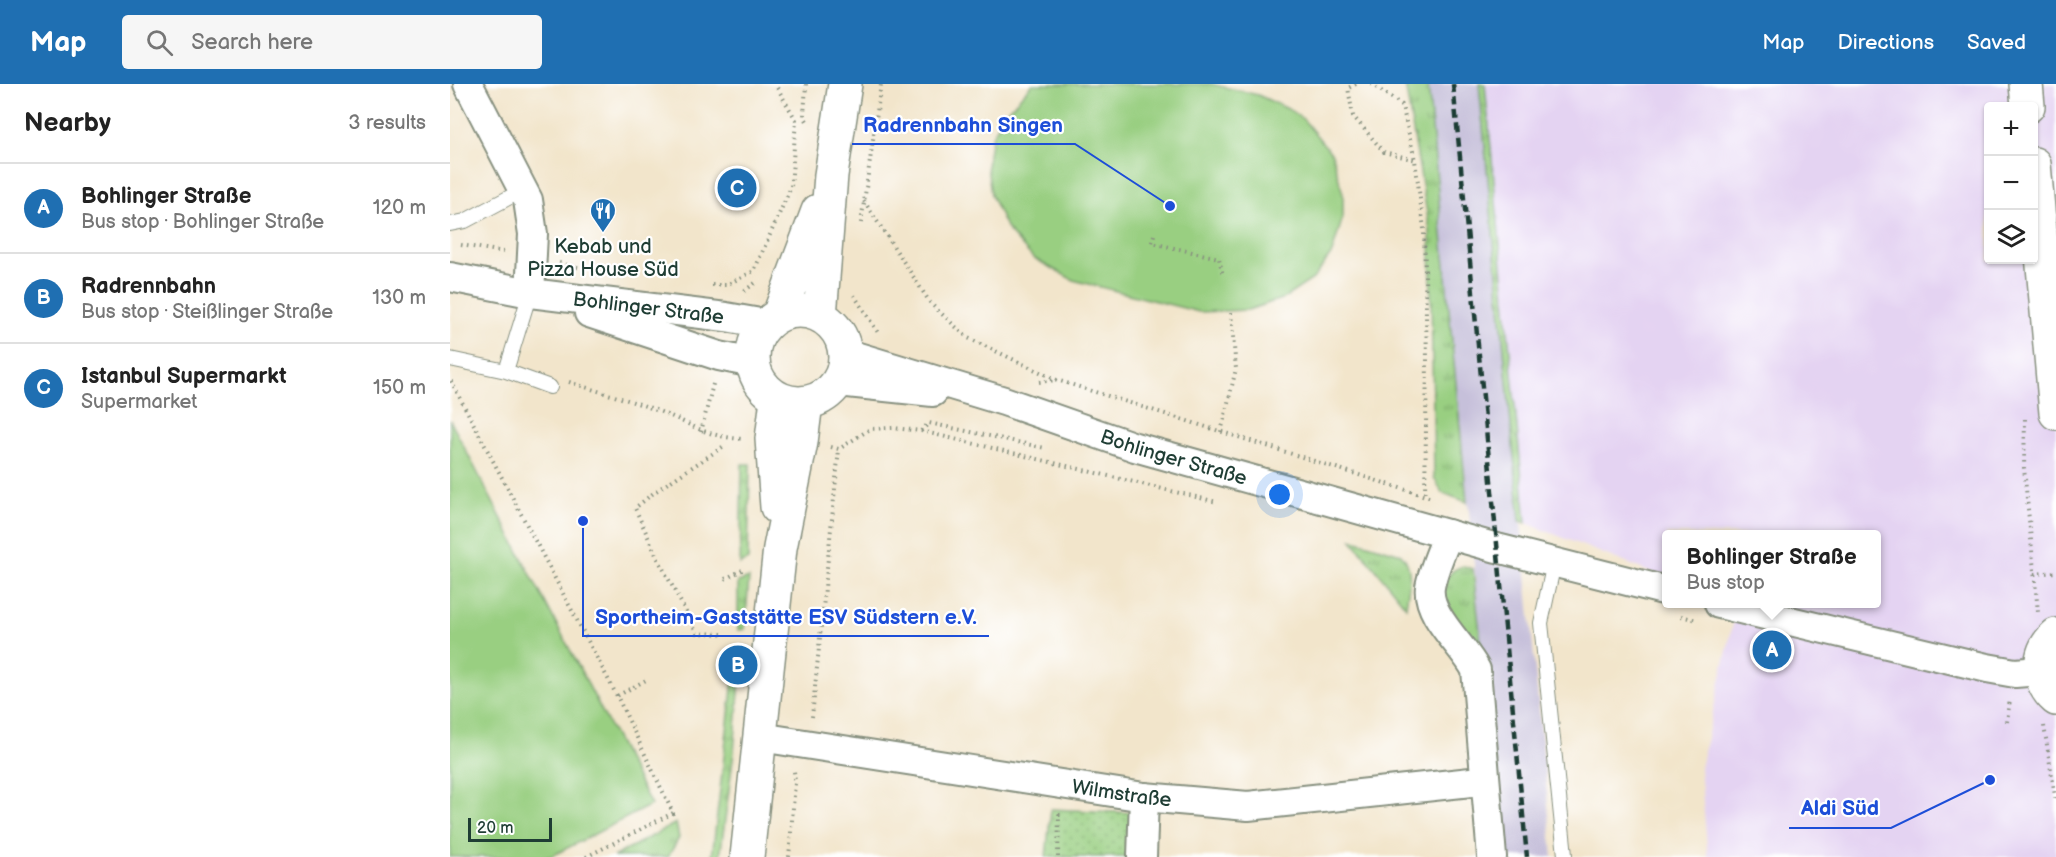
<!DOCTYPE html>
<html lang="en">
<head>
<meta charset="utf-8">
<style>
  body { margin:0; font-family:"Balsamiq Sans",sans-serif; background:#f6f6f6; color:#222 }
  .controls { position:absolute; right:18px; top:18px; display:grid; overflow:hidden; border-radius:6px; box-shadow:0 2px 4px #0004 }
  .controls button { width:54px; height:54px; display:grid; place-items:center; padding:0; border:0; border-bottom:2px solid #e0e0e0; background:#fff; color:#222; font:30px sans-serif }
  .scale { position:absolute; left:18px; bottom:15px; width:84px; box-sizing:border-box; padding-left:6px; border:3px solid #1f3d34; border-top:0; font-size:16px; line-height:21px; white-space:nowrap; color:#1f3d34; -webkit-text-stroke:4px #fff; paint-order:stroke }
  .you { position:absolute; left:830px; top:411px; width:21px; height:21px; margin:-15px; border:4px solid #fff; border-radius:50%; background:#1a73e8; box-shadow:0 0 0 9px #1a73e833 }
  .badge { display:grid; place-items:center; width:39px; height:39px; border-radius:50%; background:#1f6fb2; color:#fff; font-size:20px; font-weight:700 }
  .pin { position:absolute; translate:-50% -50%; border:3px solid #fff; box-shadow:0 2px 6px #0006 }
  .popup { position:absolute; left:1212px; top:446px; width:219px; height:78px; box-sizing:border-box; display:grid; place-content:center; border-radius:6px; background:#fff; filter:drop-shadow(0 2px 4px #0005); font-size:20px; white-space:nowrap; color:#767676 }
  .popup b { font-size:22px; color:#222 }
  .popup::after { content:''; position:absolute; left:50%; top:100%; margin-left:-12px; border:12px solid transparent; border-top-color:#fff }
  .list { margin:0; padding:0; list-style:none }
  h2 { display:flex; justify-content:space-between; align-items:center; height:78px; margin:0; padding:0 24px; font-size:26px }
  h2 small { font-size:20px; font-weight:400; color:#767676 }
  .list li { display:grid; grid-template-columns:39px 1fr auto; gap:18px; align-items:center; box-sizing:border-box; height:90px; padding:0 24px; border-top:2px solid #e0e0e0 }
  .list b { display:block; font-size:22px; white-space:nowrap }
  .list p { margin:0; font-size:20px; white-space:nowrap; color:#767676 }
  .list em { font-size:20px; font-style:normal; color:#767676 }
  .icon { flex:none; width:33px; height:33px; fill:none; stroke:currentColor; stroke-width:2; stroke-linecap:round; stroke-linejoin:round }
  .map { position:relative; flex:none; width:1606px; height:773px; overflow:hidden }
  header { display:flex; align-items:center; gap:36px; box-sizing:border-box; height:84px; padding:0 30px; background:#1f6fb2; color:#fff }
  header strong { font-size:28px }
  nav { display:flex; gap:33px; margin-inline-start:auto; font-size:21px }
  .search { width:420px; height:54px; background:#f6f6f6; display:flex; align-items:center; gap:15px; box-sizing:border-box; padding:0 21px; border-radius:6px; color:#767676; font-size:22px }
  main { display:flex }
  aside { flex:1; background:#fff }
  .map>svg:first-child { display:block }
  .built { fill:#e4d3f2; fill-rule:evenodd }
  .industrial { fill:#c6c0da }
  .grass { fill:url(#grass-tufts); stroke:#5c865a; stroke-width:1.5 }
  .park { fill:url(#park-dots); stroke:#5c865a; stroke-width:1.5 }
  .garden { fill:#99cf81; stroke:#5c865a; stroke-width:1.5 }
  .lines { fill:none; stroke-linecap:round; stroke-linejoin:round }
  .service-casing { stroke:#889180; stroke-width:16 }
  .minor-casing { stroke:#889180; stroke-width:32 }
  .tertiary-casing { stroke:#889180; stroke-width:36 }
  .path { stroke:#889180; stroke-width:4; stroke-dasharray:1.5 4.5; stroke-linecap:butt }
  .service { stroke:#fff; stroke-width:14 }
  .minor { stroke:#fff; stroke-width:28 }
  .tertiary { stroke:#fff; stroke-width:33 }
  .rail { stroke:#1f3d34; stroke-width:4.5; stroke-dasharray:9 4.5; stroke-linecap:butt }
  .labels { text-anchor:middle; stroke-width:4.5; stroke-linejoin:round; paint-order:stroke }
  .poi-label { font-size:20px; fill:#1f3d34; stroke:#fff }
  .street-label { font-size:20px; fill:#1f3d34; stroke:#fff }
  .leader { fill:none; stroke:#1d4ed8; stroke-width:2 }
  .callout-dot { fill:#1d4ed8; stroke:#fff; stroke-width:2 }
  .callout-label { font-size:21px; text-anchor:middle; font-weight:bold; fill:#1d4ed8; stroke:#fff; stroke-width:4.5; stroke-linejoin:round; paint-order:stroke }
</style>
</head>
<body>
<header>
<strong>Map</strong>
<div class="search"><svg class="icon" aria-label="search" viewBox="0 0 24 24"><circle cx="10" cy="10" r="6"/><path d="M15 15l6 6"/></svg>Search here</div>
<nav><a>Map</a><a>Directions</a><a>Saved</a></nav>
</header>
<main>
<aside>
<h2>Nearby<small>3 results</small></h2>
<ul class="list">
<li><span class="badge">A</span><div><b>Bohlinger Straße</b><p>Bus stop · Bohlinger Straße</p></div><em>120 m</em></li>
<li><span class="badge">B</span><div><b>Radrennbahn</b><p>Bus stop · Steißlinger Straße</p></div><em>130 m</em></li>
<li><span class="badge">C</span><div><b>Istanbul Supermarkt</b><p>Supermarket</p></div><em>150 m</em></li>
</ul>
</aside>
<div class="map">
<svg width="1606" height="773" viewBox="0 0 1606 773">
  <defs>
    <pattern id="grass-tufts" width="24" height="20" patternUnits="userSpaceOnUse" patternTransform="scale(1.5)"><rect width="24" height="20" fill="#99cf81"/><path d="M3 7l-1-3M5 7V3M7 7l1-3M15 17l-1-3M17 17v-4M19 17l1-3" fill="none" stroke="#7ca96a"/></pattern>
    <pattern id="park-dots" width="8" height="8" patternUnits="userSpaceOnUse" patternTransform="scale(1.5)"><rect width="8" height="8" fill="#99cf81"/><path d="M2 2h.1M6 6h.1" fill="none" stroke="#7ca96a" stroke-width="1.8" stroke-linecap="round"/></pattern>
  </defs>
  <rect width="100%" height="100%" fill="#fff"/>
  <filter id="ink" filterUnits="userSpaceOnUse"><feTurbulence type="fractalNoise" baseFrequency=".0167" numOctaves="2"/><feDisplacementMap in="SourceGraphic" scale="12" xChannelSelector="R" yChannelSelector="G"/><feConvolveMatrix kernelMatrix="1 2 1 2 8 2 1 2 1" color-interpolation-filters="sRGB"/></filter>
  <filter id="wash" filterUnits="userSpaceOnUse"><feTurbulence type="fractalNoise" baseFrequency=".008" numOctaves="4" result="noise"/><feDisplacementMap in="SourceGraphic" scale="24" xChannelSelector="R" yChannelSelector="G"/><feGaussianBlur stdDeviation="1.35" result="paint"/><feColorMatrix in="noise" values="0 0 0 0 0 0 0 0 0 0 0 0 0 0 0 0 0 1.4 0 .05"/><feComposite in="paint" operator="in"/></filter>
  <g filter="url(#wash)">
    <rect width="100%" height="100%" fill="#f2e5cb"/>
    <path class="built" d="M1035,0h571v773h-348l-8,-89 37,-161 -9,-3h149v-70h-210v45l-141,-56zM1538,22h46v154h-46z"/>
    <path class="industrial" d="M978,0h51l74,773h-51z"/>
    <path class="grass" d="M955,0h23l39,418 -25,-9 -8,-16 -4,-246z
      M1029,0h6l41,439 -6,-2z
      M292,380h8l-2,96 -8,4z
      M901,455l50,15c14,14 7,35 5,53z
      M1014,482l9,3 9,83 -35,-46 -5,-12c4,-14 5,-24 22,-28z
      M299,494l-4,51 -7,1v-48z
      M283,596h7l-6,72 -14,105h-8z
      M226,739l3,15 -11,19h-55z"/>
    <path class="park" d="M601,725l87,4 -2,44h-90z"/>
    <path class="garden" d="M582,0h179l47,11 30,14 15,10 29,35 11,40v23l-11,36 -19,26 -29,19 -36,12 -49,2 -126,-32 -40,-22 -26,-29 -16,-34 -4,-29 5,-30 13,-22z
      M0,336l201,385 -101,52h-100z"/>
  </g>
  <g filter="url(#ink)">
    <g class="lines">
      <defs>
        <path id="service" d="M0,140l15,-3 58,-31
          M0,275l56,12 44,16
          M56,287l24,-78
          M1104,479l-13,60 24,232"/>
        <g id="minor">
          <path d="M18,0l60,116 5,34 -3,59"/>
          <path id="s1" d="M0,193l80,16 196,24 40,7"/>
          <path d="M139,229l130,43 34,7"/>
          <path id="s2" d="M395,269l159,48 131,46 362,101 170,43"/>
          <path d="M388,298l95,10"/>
          <path d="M998,450c-6,17 -15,35 -18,53 -4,28 34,59 46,83l16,187"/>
          <path d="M1269,520l268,64 28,5 25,-2"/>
          <path id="s3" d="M310,653l384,60 104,9 223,-24h14"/>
          <path d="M692,773l2,-60"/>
        </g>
        <path id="tertiary" d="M1576,0l2,22
          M1584,80l22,249
          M303 273a46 46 0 1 1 92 0a46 46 0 1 1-92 0Z
          M329,231l39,-104
          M370,232l11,-141 14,-91
          M327,423l-5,-68 5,-40
          M1606,551c-19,17 -20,47 0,64
          M297,773l33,-309 21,-106 5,-39"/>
      </defs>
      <use href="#service" class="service-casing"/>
      <use href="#minor" class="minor-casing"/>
      <use href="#tertiary" class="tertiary-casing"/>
      <path class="path" d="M356,0l-2,32 3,5
        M906,0l-8,4 5,28 31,36 31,8
        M921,0l31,21 13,55 9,69 3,130 -2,137
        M414,117l67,103 37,34 89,42 375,118
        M411,139l20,-139
        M704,151l-2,8 67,15 4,18
        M11,161l43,7
        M109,179l27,6
        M262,201h14l28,-14 37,-84 5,-67 -21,-36
        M294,207l14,-10
        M404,211l25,39
        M1,297l166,315
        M119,298c31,10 62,18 92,30 32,13 46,25 82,27
        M589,298l17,-2
        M1575,335l-1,49 14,144
        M471,347l8,-8 116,25
        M251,348l12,-48
        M771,348l15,-63 -5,-56
        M381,363l8,2 31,-20 23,-1 28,3 296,71
        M1584,490l22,-2
        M275,495l21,-11
        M1231,532l16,4
        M272,550l-25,-1 -40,-76 -22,-49 21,-17 68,-45
        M362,633l27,-268
        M1557,638l3,-23
        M1594,642l12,76
        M136,773l87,-44 -56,-117 29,-16
        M339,773l6,-74 -1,-12
        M608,773l1,-42h3"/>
      <use href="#service" class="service"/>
      <use href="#minor" class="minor"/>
      <use href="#tertiary" class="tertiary"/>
      <path class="rail" d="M1003,0l74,773"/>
    </g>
  </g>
  <defs>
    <symbol id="restaurant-pin" viewBox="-11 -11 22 30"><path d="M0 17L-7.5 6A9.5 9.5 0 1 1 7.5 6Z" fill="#1f6fb2" stroke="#fff"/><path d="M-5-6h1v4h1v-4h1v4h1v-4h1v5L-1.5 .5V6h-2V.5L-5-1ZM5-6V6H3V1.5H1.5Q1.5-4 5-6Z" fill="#fff"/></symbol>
  </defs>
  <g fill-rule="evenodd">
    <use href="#restaurant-pin" x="138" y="112" width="30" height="40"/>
  </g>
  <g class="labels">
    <g class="poi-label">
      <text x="153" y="169">Kebab und<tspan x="153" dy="23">Pizza House Süd</tspan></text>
    </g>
    <g class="street-label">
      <text dy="7" stroke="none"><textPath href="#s1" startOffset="201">Bohlinger Straße</textPath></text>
      <text dy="7" stroke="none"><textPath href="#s2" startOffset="345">Bohlinger Straße</textPath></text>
      <text dy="7" stroke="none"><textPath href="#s3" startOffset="366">Wilmstraße</textPath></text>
    </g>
  </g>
  <path class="leader" d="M720 122L625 60H402M133 437L133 552H539M1540 696L1441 744H1339"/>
  <g class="callout-dot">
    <circle cx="720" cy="122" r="6"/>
    <circle cx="133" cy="437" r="6"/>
    <circle cx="1540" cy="696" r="6"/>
  </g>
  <g class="callout-label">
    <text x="513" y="48">Radrennbahn Singen</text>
    <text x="336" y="540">Sportheim-Gaststätte ESV Südstern e.V.</text>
    <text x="1390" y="731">Aldi Süd</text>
  </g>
</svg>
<div class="controls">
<button>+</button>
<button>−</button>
<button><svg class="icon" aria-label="layers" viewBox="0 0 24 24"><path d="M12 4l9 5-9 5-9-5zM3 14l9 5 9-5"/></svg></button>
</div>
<div class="scale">20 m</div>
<div class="you"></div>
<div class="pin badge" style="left:1322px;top:566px">A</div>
<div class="popup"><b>Bohlinger Straße</b>Bus stop</div>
<div class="pin badge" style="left:288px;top:581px">B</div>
<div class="pin badge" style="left:287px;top:104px">C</div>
</div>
</main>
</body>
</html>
